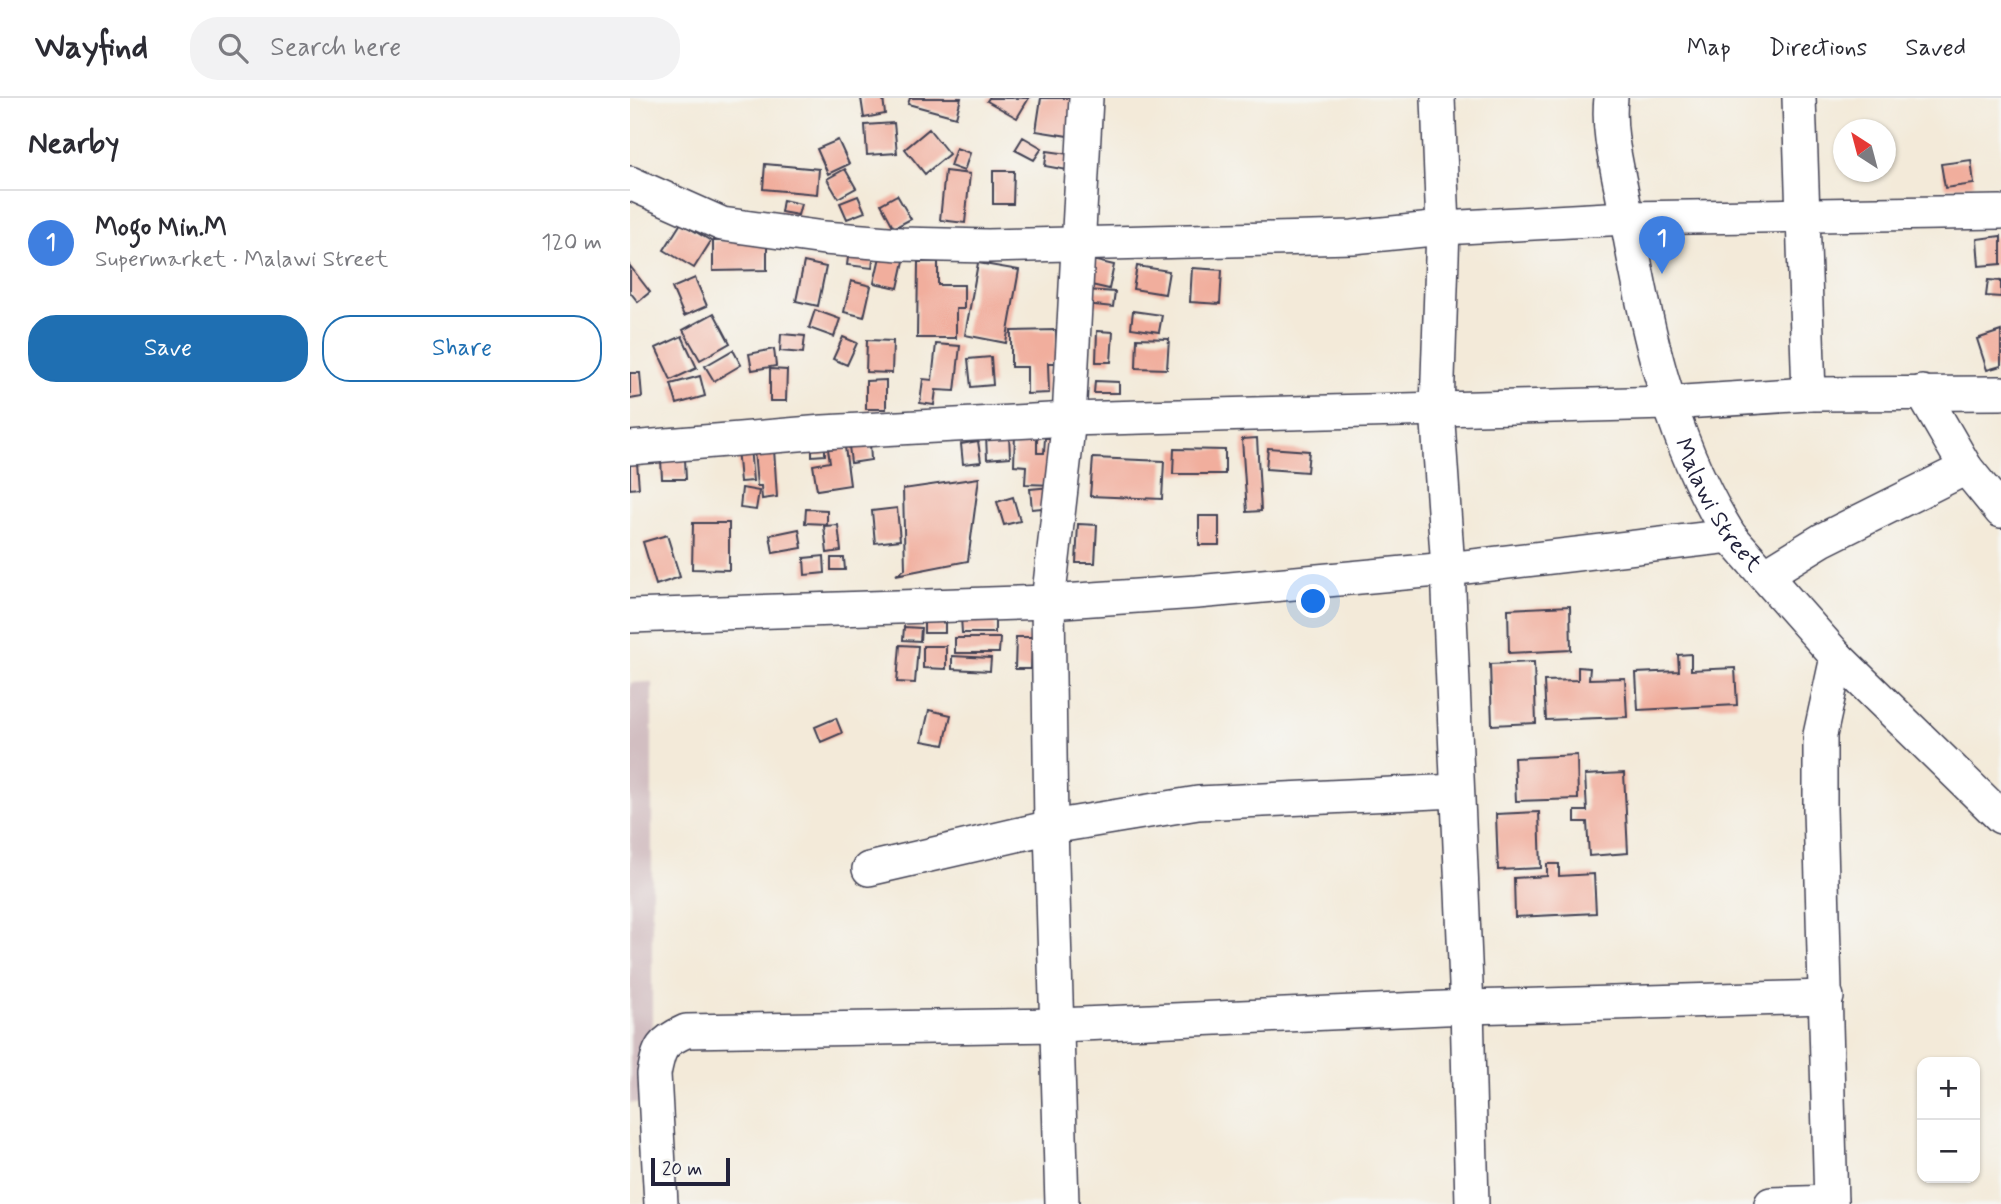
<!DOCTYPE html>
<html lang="en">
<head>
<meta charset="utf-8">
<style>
  body { margin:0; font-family:Mynerve,sans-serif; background:#f2f2f3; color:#2b2b33 }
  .controls { position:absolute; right:21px; bottom:21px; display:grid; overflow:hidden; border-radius:14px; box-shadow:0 2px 5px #0004 }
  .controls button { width:63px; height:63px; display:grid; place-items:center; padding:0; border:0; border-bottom:2px solid #e1e1e2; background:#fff; color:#2b2b33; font:35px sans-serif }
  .compass { position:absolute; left:1203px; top:21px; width:63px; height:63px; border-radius:50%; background:#fff; box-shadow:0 2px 5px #0004; rotate:324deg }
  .scale { position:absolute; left:21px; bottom:18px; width:79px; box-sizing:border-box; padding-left:7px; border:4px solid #22223b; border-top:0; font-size:19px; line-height:24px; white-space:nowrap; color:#22223b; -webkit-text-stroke:5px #f6f6f2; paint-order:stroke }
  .you { position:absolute; left:684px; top:504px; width:24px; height:24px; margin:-18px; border:5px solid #fff; border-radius:50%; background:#1a73e8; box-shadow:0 0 0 10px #1a73e833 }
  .badge { display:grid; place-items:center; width:46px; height:46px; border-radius:50%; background:#1f6fb2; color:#fff; font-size:23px; font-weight:700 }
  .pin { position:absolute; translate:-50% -58px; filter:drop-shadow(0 2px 4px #0008) }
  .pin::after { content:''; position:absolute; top:37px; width:24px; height:21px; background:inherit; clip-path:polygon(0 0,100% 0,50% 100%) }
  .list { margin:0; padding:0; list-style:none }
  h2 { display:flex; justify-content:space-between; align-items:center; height:91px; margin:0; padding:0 28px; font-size:30px }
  h2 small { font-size:23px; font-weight:400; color:#7c7c81 }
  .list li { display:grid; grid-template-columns:46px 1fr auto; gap:21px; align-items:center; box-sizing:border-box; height:105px; padding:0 28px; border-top:2px solid #e1e1e2 }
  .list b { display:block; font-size:26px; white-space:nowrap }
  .list p { margin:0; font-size:23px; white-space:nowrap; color:#7c7c81 }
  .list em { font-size:23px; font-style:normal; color:#7c7c81 }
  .actions { display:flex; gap:14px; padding:21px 28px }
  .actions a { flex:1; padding:16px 0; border:2px solid #1f6fb2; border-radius:28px; text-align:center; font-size:24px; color:#1f6fb2 }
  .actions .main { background:#1f6fb2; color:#fff }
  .icon { flex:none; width:38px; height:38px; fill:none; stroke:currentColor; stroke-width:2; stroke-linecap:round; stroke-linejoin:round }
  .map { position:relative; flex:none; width:1371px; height:1106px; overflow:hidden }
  header { display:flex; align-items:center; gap:42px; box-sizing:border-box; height:98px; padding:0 35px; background:#fff; border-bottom:2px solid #e1e1e2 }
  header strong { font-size:33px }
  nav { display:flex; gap:38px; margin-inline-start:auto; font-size:24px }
  .search { width:490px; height:63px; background:#f2f2f3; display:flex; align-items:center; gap:18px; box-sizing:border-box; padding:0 24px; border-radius:28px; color:#7c7c81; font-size:26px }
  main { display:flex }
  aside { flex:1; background:#fff }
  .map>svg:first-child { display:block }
  .industrial { fill:#d2bec1 }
  .building { fill:#f1ae9d }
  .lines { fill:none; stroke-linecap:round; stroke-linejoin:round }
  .minor-casing { stroke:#414053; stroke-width:36 }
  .minor { stroke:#fff; stroke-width:33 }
  .labels { text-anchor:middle; stroke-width:7; stroke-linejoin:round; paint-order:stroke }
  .street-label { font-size:24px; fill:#22223b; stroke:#f6f6f2 }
</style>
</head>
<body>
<header>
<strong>Wayfind</strong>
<div class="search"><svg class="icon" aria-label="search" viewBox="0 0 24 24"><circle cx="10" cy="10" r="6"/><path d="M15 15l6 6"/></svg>Search here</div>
<nav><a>Map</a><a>Directions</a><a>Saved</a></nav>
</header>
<main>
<aside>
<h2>Nearby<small></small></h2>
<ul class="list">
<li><span class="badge" style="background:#3f7fe0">1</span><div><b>Mogo Min.M</b><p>Supermarket · Malawi Street</p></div><em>120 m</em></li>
</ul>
<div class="actions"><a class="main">Save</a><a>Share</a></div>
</aside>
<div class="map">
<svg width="1371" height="1106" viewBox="0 0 1371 1106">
  <rect width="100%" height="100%" fill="#f6f6f2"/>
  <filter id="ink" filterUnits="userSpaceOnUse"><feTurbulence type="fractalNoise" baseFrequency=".0143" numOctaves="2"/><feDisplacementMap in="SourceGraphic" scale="14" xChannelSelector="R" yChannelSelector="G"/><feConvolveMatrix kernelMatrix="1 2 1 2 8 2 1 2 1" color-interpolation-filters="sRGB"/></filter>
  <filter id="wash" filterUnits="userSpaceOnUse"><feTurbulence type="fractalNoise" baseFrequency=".00686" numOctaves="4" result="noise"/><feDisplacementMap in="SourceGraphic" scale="28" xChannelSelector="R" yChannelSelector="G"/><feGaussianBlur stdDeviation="1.57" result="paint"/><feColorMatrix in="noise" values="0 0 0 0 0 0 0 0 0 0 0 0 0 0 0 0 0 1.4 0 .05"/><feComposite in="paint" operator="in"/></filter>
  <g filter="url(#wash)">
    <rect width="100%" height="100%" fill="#f3ead9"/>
    <path class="industrial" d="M22,584v421h-22v-420z"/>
    <g id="blocks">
      <path class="building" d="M231,0h22l2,16 -21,4z
        M280,0h51l-5,19 -48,-13z
        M359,0h40l-12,20 -30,-17z
        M411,0h33l-6,38 -32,-5z
        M264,25l3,30 -30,2 -2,-30z
        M299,31l20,25 -24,20 -20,-25z
        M393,39l19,11 -8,12 -19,-10z
        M208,42l11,24 -21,10 -11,-25z
        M326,50l14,5 -6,18 -14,-5z
        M417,53l22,3 -2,16 -22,-4z
        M1341,62l3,24 -29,4 -4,-24z
        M135,66l54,5 -2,25 -54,-5z
        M215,71l11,19 -18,10 -11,-19z
        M315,73l25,3 -5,49 -25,-3z
        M363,73h21l-1,33h-20z
        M267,97l14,24 -17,9 -13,-24z
        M228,98l7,16 -18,7 -7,-16z
        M153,102l18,4 -3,11 -17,-3z
        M51,125l30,18 -17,27 -30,-18z
        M1371,138v28l-22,2 -2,-27z
        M137,142v30l-54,1v-30z
        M219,152l25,2 -2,16 -25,-3z
        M250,159l24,4 -6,27 -24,-5z
        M462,162l22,5 -5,24 -22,-5z
        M174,164l22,5 -8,39 -22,-5z
        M288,164h20v23h26v24h-8v29h-39z
        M348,165l41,7 -13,73 -41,-8z
        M0,168l20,26 -12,10 -8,-10z
        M507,168l32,5 -4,23 -32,-5z
        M562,170l30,2 -2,34 -30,-2z
        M65,180l12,28 -23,10 -12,-28z
        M1358,182l13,1v16l-15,-1z
        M221,183l20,5 -7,31 -20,-5z
        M457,192l28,2 -2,15 -28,-3z
        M185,212l25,9 -6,18 -25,-9z
        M503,213l29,4 -3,17 -28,-4z
        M84,215l16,30 -30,17 -17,-30z
        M426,232l1,33h-9l1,30 -22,1v-27h-16v-36z
        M467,233l16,1 -2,30h-15z
        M1371,233v35l-14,4 -10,-31z
        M151,236l24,2 -2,17 -23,-2z
        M52,238l15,32 -26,12 -15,-32z
        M213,239l14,6 -10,22 -14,-6z
        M507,240l32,1 -2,30 -31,-1z
        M237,242l26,1 -1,32 -26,-1z
        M306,246l24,2 -5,45 -19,-1 -2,15 -14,-2 3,-24 9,1z
        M144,251l2,17 -24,4 -3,-16z
        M103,252l8,15 -27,16 -9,-15z
        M361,259l2,28 -22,2 -3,-28z
        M140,271l17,1 -1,31h-16z
        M0,275h10l2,24 -12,2z
        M70,278l5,20 -28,8 -6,-20z
        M256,282v29h-20v-28z
        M465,283l24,1v11h-25z
        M385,335l22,1v19h7l1,-15h12l-1,47 -31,-1 1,-18 -12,-1z
        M379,336l1,23 -23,2 -1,-24z
        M627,340l4,73 -14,1 -5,-73z
        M348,343l3,21 -18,2 -2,-20z
        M195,345v12l-13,1v-12z
        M240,345l1,17 -20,3 -2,-17z
        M120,349l3,34 -13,1 -3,-34z
        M215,349l5,38 -33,5 -4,-25 17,-3 -2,-13z
        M638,350l41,3 -2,21 -41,-3z
        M144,351l3,48 -15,2 -1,-13h-4l-3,-36z
        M544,351l51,1v24h-52z
        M463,360l71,3 -2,38 -72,-3z
        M31,361h24l1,20h-24z
        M7,365l2,25 -9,1v-25z
        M349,380l-11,83 -72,14 9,-6 -2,-80z
        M421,389l2,20 -21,2 -2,-20z
        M112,390l17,3 -3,19 -16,-2z
        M383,399l7,24 -16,4 -7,-23z
        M267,410l3,32 -25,3 -3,-32z
        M176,411l21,1v14l-22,-1z
        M569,418h20v29h-20z
        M63,425h36v47l-37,-1z
        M448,426l19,1 -2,38h-19z
        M208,427l3,26 -14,2 -3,-27z
        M169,431l3,19 -29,5 -3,-18z
        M37,437l13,42 -24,8 -13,-43z
        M194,458l1,17 -20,2 -1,-17z
        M201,460h13l1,12h-14z
        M940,508l1,44 -62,3 -1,-44z
        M365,517v18h-33l-1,-17z
        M294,524h21v11h-21z
        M274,529l17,1 -1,13 -17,-1z
        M386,539h16l-1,32h-16z
        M325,540h45l-1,15h-44z
        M270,547l18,1 -3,37 -18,-1z
        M293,548h23v23l-23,-1z
        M1061,556v16l44,-2 2,37 -99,5 -2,-37 43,-2 -1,-16z
        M322,558l39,2 -1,13 -38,-2z
        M904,564l2,61 -44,2 -2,-61z
        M948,569l12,1 -1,11 36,-1 2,39 -81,3 -2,-39 34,-1z
        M299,612l22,5 -7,30 -22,-4z
        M206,620l6,15 -21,9 -6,-15z
        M947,657l1,44 -62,2 -2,-43z
        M994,675l4,80 -39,3 -2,-34h-12v-11h12l-2,-36z
        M909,714l2,56 -43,2 -2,-56z
        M917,766h12v12l35,-2 2,39 -81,4 -1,-39 33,-2z"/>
    </g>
  </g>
  <g filter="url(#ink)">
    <use href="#blocks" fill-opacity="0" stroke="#414053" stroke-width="2"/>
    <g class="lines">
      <defs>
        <g id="minor">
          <path d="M808,0l5,130 -6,180 11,161 19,438 5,197"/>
          <path id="s1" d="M981,0c-4,34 7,72 13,105 20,116 43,232 106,333l107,121 164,160"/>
          <path d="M1169,0l10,296"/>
          <path d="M0,85l92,41 102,14 77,6 87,2 365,-9 90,-9 183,-10 375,-6"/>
          <path d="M1292,294l44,76 35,43"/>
          <path d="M0,350l193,-16 246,-13 599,-16 141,-9 192,-1"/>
          <path d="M1135,477l57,-35 144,-72"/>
          <path d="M0,518l418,-14 149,-10 251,-23 282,-33"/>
          <path d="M239,771l182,-42 147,-24 259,-12"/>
          <path d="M31,1106l-7,-130c5,-26 7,-32 32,-43l373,-6 408,-18 360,-10"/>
          <path d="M432,1106l-11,-377 -3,-225 21,-183 17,-321"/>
          <path d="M1141,1106l60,-2"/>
          <path d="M1201,1106l-11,-395v-74l17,-78"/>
        </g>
      </defs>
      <use href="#minor" class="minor-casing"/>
      <use href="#minor" class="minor"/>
    </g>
  </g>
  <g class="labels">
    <g class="street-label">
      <text dy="8" stroke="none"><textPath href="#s1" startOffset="425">Malawi Street</textPath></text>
    </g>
  </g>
</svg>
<div class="controls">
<button>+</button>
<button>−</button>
</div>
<svg class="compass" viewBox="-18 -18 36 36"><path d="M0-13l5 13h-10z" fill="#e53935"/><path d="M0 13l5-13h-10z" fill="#7c7c81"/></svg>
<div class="scale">20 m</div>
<div class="you"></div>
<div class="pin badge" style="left:1032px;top:176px;background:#3f7fe0">1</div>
</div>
</main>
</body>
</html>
